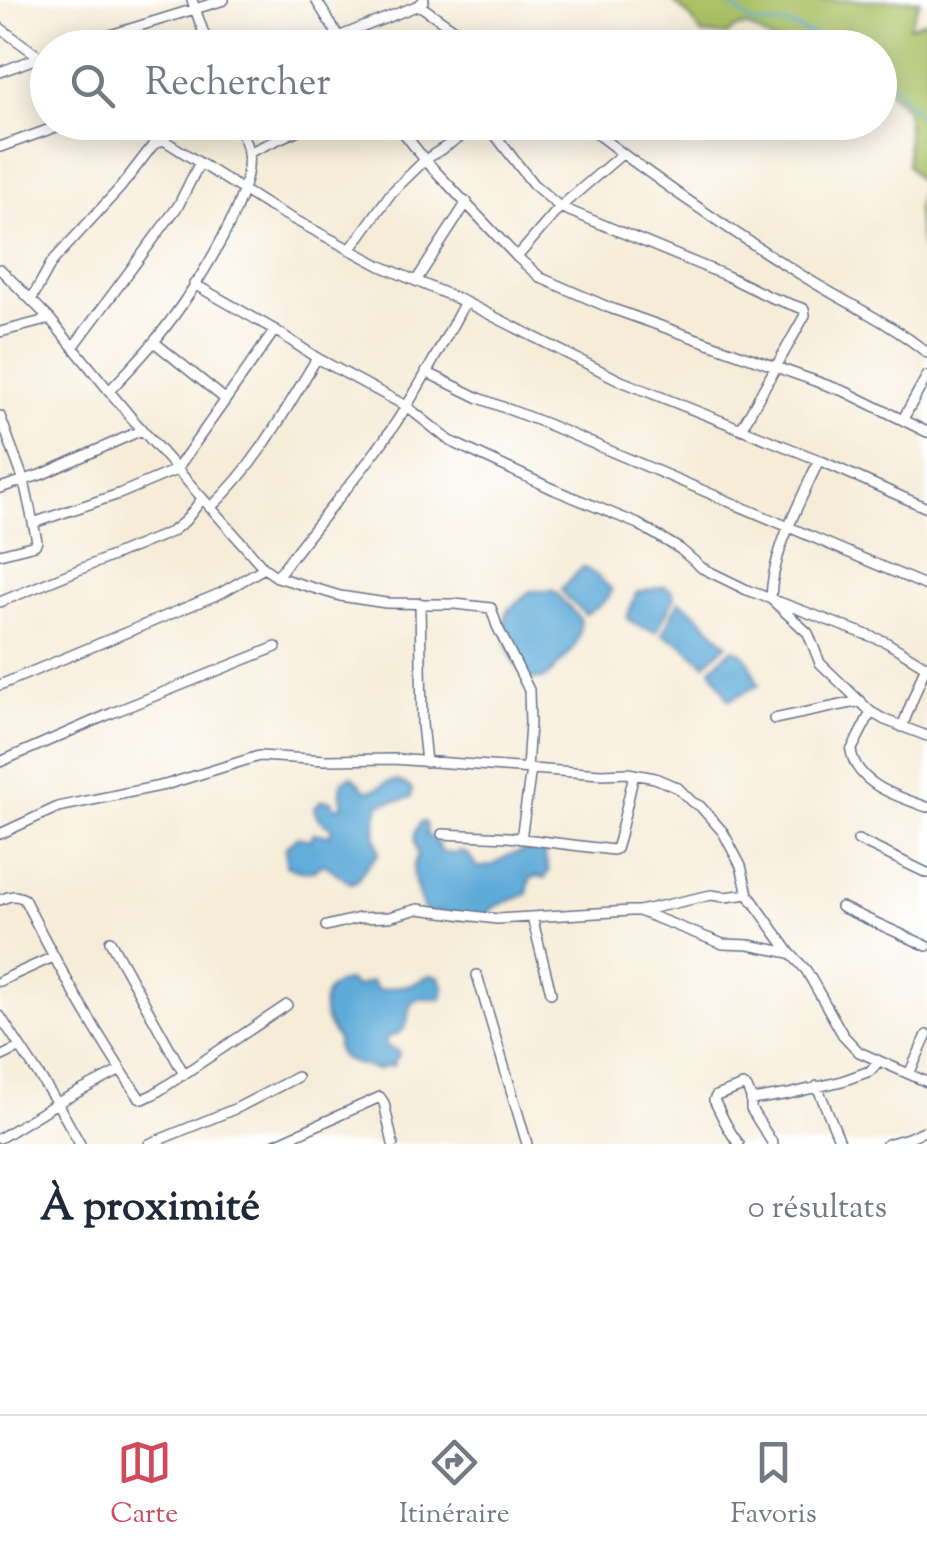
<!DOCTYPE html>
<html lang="fr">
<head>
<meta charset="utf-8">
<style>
  body { margin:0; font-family:"Sorts Mill Goudy",serif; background:#f2f2f3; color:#1f2937 }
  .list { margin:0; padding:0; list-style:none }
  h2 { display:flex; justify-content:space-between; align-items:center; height:130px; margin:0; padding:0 40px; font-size:42px }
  h2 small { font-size:32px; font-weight:400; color:#747a83 }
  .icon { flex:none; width:55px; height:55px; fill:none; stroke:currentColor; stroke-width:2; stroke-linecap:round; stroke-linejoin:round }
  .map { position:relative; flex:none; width:927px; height:1144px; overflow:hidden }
  .search { position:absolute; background:#fff; box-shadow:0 5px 25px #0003; left:30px; right:30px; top:30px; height:110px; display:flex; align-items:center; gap:25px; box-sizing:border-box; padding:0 35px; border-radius:55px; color:#747a83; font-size:38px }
  .sheet { height:270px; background:#fff }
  nav { display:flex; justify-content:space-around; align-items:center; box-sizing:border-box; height:140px; border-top:2px solid #e0e1e3; background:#fff; font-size:28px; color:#747a83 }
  nav a { display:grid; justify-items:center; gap:5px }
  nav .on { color:#d1495b }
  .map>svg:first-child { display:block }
  .green { fill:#aac166; stroke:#627862; stroke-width:2.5 }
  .water { fill:#5fabd8; stroke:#3d6d9b; stroke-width:2.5 }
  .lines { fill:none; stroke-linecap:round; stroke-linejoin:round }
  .stream { stroke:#5fabd8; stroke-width:2.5 }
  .minor-casing { stroke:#687189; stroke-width:12 }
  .minor { stroke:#fff; stroke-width:9 }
</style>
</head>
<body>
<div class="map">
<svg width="927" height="1144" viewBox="0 0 927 1144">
  <rect width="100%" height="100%" fill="#fff"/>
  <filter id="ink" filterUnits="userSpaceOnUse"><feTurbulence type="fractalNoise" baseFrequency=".01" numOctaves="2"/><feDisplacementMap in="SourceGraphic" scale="20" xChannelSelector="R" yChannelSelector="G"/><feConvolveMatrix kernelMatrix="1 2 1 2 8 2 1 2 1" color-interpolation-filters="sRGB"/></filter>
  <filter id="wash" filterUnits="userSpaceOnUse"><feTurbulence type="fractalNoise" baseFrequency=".0048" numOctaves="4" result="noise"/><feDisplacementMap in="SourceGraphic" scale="40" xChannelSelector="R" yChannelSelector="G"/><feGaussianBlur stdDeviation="2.25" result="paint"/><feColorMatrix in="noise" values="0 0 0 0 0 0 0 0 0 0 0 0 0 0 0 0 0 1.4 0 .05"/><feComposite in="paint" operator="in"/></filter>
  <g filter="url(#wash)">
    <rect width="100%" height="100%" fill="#f6ecd8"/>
    <path class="green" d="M672,0h248l-11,27 18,-7v231l-6,-4 -4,-37 5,-25 -15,-20 1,-42 -3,-15 -18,-19 -7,-1v-40h-75l-3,-4c-8,0 -17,2 -25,-1 -21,-8 -28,-27 -50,-8h-25l-10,-16z"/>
    <path class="water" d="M583,567l13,8 16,15c-3,10 -18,21 -27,24l-18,-16 -6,-9z
      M665,586l7,5 2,7 -18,34 -22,-8 -7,-6 9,-25z
      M530,591h24l26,28c1,19 -5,30 -19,43 -6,5 -10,14 -17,16 -25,9 -39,-32 -39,-51 0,-5 1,-11 2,-16z
      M679,601l17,12 31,31 -22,20 -23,-20 -20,-10z
      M732,649c20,4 18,21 27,36l-30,15 -18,-32z
      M352,776l15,15c19,-2 22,-20 45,-2l-1,8c-9,5 -21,3 -31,7 -7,17 -6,30 -1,48 -7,13 -14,11 -21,28l-7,3c-10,-5 -22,-18 -29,-19 -11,11 -22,8 -36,2v-19l10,-10 15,3 2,-7 17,2 2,-7 -14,-10 -4,-9 7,-9 10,1 5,7 7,-2 -3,-16 2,-9z
      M425,822l2,6 -1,6 11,9 4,9 13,2 6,-3 9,4 9,13 15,-3 14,-9 26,-8 11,5 5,18 -4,7 -8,-2 -7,3 -3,15 -33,13 -10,10 -35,2 -9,-8 -15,2c-6,-19 -18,-40 -7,-58 -4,-13 -6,-21 2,-32z
      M430,975l9,2 5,11 -2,11h-26l-5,5c-5,18 -1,28 -24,33l-2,6 2,4 11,4 1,5 -5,4 -1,6h-7l-9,4c-18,-7 -46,-7 -39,-31 -19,-19 -23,-56 11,-58l7,6 15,-6 7,9 35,-6z"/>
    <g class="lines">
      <path class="stream" d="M725,0l28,24 37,1 49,23
        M880,75l12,9 35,41"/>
    </g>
  </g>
  <g filter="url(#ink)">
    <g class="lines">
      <defs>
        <path id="minor" d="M192,0l17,48
          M316,0l30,48
          M419,5l62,43
          M0,28l48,35
          M68,48l156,-48
          M310,48l109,-43 5,-5
          M0,72l48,-18
          M135,122l130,82 116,62 84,36 156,79 198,79 108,48
          M395,122l30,38 92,97 24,21 69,30 236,84 81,40
          M485,122l48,62 27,23 167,69 43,21 34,12 1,6 -64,114
          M581,122c71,55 146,107 222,154 41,26 87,46 124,77
          M0,147l70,-25
          M248,153l68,-31
          M350,250l41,-57 34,-33 58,-38
          M517,257l43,-50 62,-53
          M0,269l50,50
          M416,281l51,-79
          M194,284l81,46 42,28 89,48 44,35 105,49 83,34 42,25 22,19 45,22 24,9 37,34 12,30 51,49 14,8 42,16
          M31,300l21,-38 68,-74 33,-43 10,-5
          M0,332l50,-13 79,96 135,153 13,9 63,19 46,7 69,1 36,4 6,18 32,64 1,33 -3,46
          M154,342l71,57
          M74,346l104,-140 21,-42
          M426,372l53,26 68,26 380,162
          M110,390c14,-15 29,-30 42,-46 32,-37 103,-143 96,-192 -1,-10 -8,-21 -11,-30
          M0,416l24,65 13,60 -2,4 -35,9
          M903,419l24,-43
          M819,460c-19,43 -47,91 -48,139l115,43 41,25
          M0,488l43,-14 99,-44
          M210,508c46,-42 75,-97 107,-150
          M33,523l86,-29 57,-24 99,-140
          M277,577c30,-43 65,-81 96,-122 36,-47 64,-101 92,-153
          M0,602l171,-70 14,-11 17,-22
          M420,603l2,121 4,38
          M0,685l221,-92 43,-25
          M871,712l-20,39c6,34 48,46 76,56
          M774,719l87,-18
          M902,727l24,-62
          M0,762l112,-49 164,-66
          M0,834l58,-27 107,-22 94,-29 67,4 67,-1 208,15 27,-1 27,5 23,10 14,14 8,4 23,26 18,34 7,28 42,59 16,17 37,65 16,17 68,30
          M442,834l66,3 105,13 3,-1 3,-10 15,-65
          M521,839l10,-70
          M858,840l69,33
          M0,900c9,-4 15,-6 24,-1 34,68 72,135 115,198l4,2 11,-5 133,-89
          M841,907l86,39
          M639,911l72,-16 14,2 23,-3
          M532,917l19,76
          M326,926l33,-8 30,-1 29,-8 79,10 133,-8h9l84,33 26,1 41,8
          M110,941l74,133
          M477,975l50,169
          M0,981l53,-24
          M0,1016l57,87 23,41
          M0,1057l19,-9
          M909,1074l18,-39
          M817,1086l24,58
          M751,1099v10l22,35
          M0,1138l57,-35 64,-33
          M149,1144l88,-36 60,-31
          M275,1144l105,-47 4,6 9,41
          M739,1144c-11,-13 -17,-28 -25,-44l2,-4 27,-10 4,2 5,12 37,-6 53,-13 28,-10 8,-9
          M887,1144l21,-6 16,-7"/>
      </defs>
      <use href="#minor" class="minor-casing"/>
      <use href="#minor" class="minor"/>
    </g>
  </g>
</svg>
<div class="search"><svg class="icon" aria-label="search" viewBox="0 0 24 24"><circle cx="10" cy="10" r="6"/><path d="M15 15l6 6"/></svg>Rechercher</div>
</div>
<section class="sheet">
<h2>À proximité<small>0 résultats</small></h2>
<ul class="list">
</ul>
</section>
<nav>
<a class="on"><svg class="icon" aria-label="map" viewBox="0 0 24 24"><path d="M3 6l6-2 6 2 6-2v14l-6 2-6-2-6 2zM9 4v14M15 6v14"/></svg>Carte</a>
<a><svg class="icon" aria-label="directions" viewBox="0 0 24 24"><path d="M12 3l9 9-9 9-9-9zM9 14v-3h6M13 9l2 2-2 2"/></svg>Itinéraire</a>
<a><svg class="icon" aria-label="saved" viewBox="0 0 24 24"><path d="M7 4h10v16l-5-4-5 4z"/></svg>Favoris</a>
</nav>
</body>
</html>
